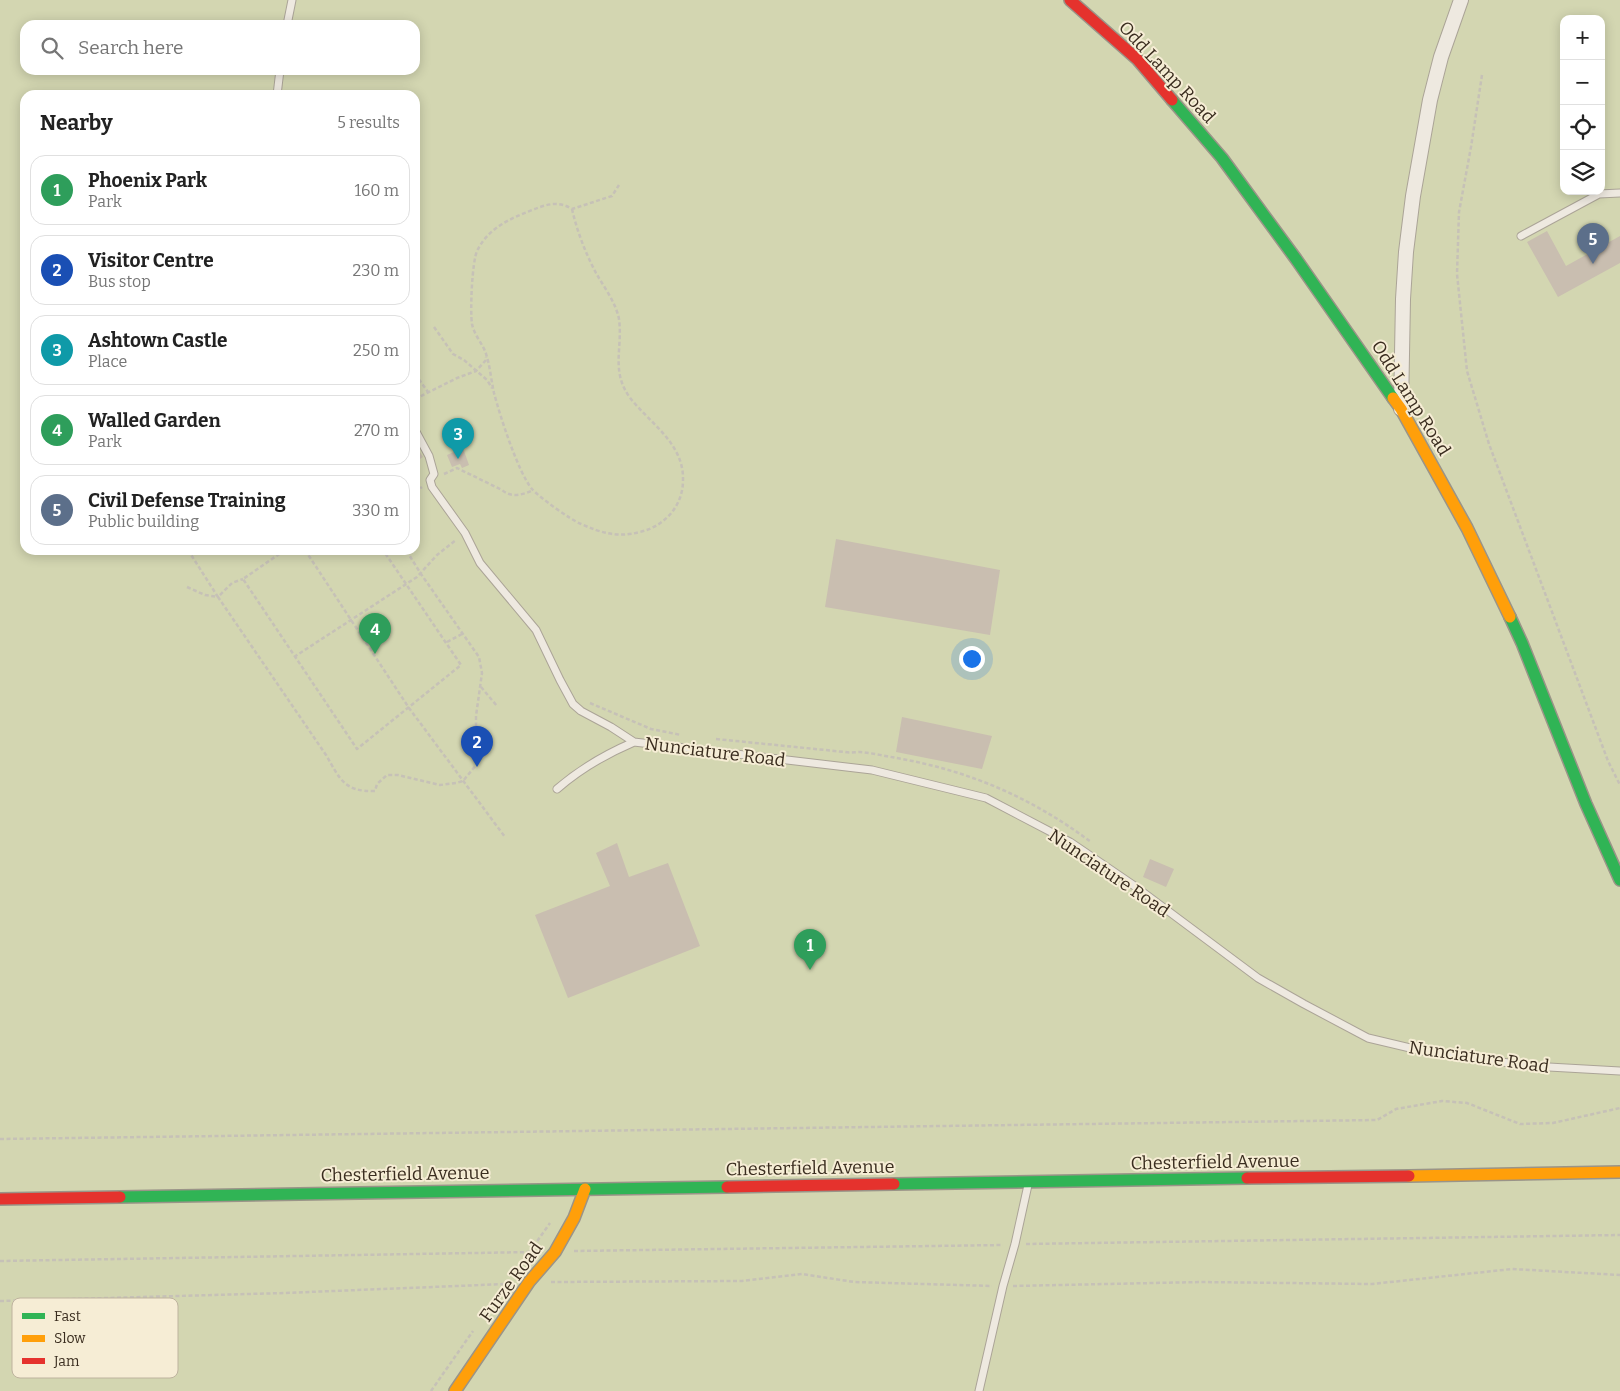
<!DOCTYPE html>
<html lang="en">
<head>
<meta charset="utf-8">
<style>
  body { margin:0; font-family:Bitter,serif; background:#f2f2f2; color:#222 }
  .controls { position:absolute; right:15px; top:15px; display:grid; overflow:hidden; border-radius:10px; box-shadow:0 2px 12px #0003 }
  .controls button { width:45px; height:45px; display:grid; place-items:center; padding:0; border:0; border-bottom:1px solid #e0e0e0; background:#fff; color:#222; font:25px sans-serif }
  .you { position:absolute; left:971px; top:658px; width:18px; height:18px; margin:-12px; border:4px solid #fff; border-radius:50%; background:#1a73e8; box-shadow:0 0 0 8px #1a73e833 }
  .badge { display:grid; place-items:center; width:32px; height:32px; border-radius:50%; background:#766c5d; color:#fff; font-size:16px; font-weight:700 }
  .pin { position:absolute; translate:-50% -41px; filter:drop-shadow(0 1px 2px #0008) }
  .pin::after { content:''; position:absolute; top:26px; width:18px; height:15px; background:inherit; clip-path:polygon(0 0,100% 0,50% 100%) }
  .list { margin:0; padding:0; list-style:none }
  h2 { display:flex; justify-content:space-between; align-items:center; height:65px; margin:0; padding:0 20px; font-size:21px }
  h2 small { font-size:16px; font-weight:400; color:#767676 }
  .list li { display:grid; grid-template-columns:32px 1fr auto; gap:15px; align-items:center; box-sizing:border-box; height:70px; margin:0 10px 10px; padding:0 10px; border:1px solid #e0e0e0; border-radius:15px }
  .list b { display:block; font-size:19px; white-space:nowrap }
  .list p { margin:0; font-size:16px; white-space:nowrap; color:#767676 }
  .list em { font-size:16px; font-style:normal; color:#767676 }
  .icon { flex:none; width:28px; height:28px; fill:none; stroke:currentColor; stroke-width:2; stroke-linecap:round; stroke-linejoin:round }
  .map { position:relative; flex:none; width:1620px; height:1391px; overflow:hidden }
  .search { position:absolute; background:#fff; box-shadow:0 2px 12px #0003; left:20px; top:20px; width:400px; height:55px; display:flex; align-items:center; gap:12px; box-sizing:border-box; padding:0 18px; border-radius:15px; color:#767676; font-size:19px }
  .panel { position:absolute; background:#fff; box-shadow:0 2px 12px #0003; left:20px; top:90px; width:400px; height:465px; border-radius:15px }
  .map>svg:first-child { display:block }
  .green { fill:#d3d6b1; fill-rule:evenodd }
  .building { fill:#c9beb0 }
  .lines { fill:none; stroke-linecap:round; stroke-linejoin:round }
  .lane-casing { stroke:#aba497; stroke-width:9 }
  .street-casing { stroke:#aba497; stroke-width:16 }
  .fast-casing { stroke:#9a9488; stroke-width:14 }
  .slow-casing { stroke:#9a9488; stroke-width:14 }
  .jam-casing { stroke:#9a9488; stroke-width:14 }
  .path { stroke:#c6c1b7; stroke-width:2.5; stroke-dasharray:4 2.5; stroke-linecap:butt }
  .lane { stroke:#eee9e0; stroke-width:7 }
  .street { stroke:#eee9e0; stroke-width:14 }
  .fast { stroke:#30b455; stroke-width:11 }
  .slow { stroke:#ff9f0a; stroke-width:11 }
  .jam { stroke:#e5322d; stroke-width:11 }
  .labels { text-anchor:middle; stroke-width:4; stroke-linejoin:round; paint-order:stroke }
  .street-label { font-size:18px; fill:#3a2d1f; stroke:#f6edd5 }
  .key { fill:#f6edd5; stroke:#beb39e; stroke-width:1 }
  .key-label { font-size:14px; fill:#3a2d1f }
</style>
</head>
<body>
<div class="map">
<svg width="1620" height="1391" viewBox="0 0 1620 1391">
  <rect width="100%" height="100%" fill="#e5e0cf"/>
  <path class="green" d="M0,0h1620v1391h-1620zM1564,19h37v172h-37zM25,25h390v45h-390zM25,95h390v455h-390z"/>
  <path class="building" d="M1547,231l19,35 54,-30v27l-62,34 -31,-55z
    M415,444l8,13 -8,5z
    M463,448l6,17 -7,3 -2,-4 -8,3 -5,-12z
    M836,539l164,31 -10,65 -165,-28z
    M902,717l90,19 -10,33 -86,-17z
    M617,843l12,34 39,-14 32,83 -132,52 -33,-83 75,-29 -14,-33z
    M1150,859l24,10 -8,18 -23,-10z"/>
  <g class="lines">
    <defs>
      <path id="lane" d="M287,25l5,-25
        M277,95l3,-25
        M1521,236l78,-42 21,-1
        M415,430l14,26 5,18 -4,6 2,7 33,46 15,30 56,67 24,50 13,24 8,7 30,16 23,15
        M557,789c23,-20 49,-35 77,-47l238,28 114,28 84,44 66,45 122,91 46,26 64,34 59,14 104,14 89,5
        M979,1391l24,-105 12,-42 13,-59"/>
      <path id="street" d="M1401,409l2,-110 3,-47 7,-56 17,-96 11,-43 20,-57"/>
      <path id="fast" d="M1172,100l50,58 74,101 97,139
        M1510,617l12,26 64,161 34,76
        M894,1184l353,-6
        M120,1197l607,-10"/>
      <path id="slow" d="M1393,398l8,11 66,119 43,89
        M1409,1176l211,-4
        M455,1391l74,-109 26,-30 19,-34 11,-29"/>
      <path id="jam" d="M1070,0l67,59 35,41
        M1247,1178l162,-2
        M727,1187l167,-3
        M0,1199l120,-2"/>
    </defs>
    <use href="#lane" class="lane-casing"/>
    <use href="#street" class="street-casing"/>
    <use href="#fast" class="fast-casing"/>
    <use href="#slow" class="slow-casing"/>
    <use href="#jam" class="jam-casing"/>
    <path class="path" d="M1482,75l-11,72 -12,65 -2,62 10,97 22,73 119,317 12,24
      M572,209c5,22 13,43 24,64 8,14 20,30 23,46 4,29 -9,53 12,80 20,25 53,45 52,81 0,26 -18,46 -43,52 -23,6 -38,1 -59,-8 -10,-4 -41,-26 -49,-35 -14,-17 -32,-73 -38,-96 -3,-13 -4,-29 -9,-42 -4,-9 -11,-17 -13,-27 -2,-14 0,-61 5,-73 10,-21 30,-31 50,-39 16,-6 29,-13 45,-3l40,-13 7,-11
      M434,327l19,27 11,6 23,20 5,8
      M415,374l13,18
      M415,399l42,-21 19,-7 10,-11v-3
      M444,474l13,-6 45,22c9,8 21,5 31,0
      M415,492l7,-5
      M188,550l30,47 14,-14 11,-4
      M285,550l-42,29 114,170 104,-84 -78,-115
      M305,550l104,158 96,129
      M187,587l18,8 13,2 108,158c14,24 18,37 49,36l2,-7 10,-9h11l42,10 16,-2 7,-2 14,-17 3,-11 -4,-26v-11l6,-43 -3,-16 -58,-83 -15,-24
      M447,642l15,-8
      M294,657l123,-80 20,-22 19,-15
      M481,687l16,19
      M590,703l61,26 30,6
      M716,739l129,13c5,1 10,0 15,0 12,1 25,4 37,6 73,13 135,40 194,84
      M0,1139l1377,-19 19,-11 46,-8 25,2 53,21 33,-1 67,-15
      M1026,1244l594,-9
      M574,1251l429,-6
      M526,1257l24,-34
      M0,1261l533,-9
      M551,1282l191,-1 60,-7 52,8 138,4
      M1013,1286l188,-4 171,2 140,-15 108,6
      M0,1301l284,-8 222,-9
      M431,1391l42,-60"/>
    <use href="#lane" class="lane"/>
    <use href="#street" class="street"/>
    <use href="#fast" class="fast"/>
    <use href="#slow" class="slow"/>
    <use href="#jam" class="jam"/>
  </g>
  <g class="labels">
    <g class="street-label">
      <text transform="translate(1167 72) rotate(47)" y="6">Odd Lamp Road</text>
      <text transform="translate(1411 398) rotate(58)" y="6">Odd Lamp Road</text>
      <text transform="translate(715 752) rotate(7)" y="6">Nunciature Road</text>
      <text transform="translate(1109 873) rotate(34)" y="6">Nunciature Road</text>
      <text transform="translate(1479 1057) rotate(8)" y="6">Nunciature Road</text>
      <text transform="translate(1215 1162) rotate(-1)" y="6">Chesterfield Avenue</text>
      <text transform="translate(810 1168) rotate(-1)" y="6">Chesterfield Avenue</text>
      <text transform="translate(405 1174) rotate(-1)" y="6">Chesterfield Avenue</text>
      <text transform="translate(511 1282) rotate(-54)" y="6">Furze Road</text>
    </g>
  </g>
  <rect x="12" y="1298" width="166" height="80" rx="8" class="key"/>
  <rect x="22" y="1313" width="23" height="6" fill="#30b455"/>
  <rect x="22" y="1335" width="23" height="7" fill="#ff9f0a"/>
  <rect x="22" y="1358" width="23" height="6" fill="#e5322d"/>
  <g class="key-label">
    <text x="54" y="1321">Fast</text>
    <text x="54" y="1343">Slow</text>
    <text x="54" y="1366">Jam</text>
  </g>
</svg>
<div class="controls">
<button>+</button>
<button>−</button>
<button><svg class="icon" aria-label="locate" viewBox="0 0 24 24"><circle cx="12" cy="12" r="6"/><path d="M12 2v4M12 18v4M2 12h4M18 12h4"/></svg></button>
<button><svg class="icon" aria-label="layers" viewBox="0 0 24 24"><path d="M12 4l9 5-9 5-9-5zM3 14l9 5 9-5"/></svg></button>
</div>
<div class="you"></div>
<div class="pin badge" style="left:810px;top:970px;background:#2e9e5b">1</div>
<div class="pin badge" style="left:477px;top:767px;background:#1a4fb4">2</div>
<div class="pin badge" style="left:458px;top:459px;background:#0f9aa8">3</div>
<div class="pin badge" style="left:375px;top:654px;background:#2e9e5b">4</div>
<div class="pin badge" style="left:1593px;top:264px;background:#5c6f8a">5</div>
<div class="search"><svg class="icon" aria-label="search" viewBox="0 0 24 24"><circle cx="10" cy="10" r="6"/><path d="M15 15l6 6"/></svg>Search here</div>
<section class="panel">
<h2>Nearby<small>5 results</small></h2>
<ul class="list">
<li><span class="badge" style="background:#2e9e5b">1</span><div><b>Phoenix Park</b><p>Park</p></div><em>160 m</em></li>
<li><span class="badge" style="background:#1a4fb4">2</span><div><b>Visitor Centre</b><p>Bus stop</p></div><em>230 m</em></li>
<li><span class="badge" style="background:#0f9aa8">3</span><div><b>Ashtown Castle</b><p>Place</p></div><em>250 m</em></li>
<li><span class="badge" style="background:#2e9e5b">4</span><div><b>Walled Garden</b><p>Park</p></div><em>270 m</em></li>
<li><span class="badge" style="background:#5c6f8a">5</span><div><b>Civil Defense Training</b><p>Public building</p></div><em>330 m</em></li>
</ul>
</section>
</div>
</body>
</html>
